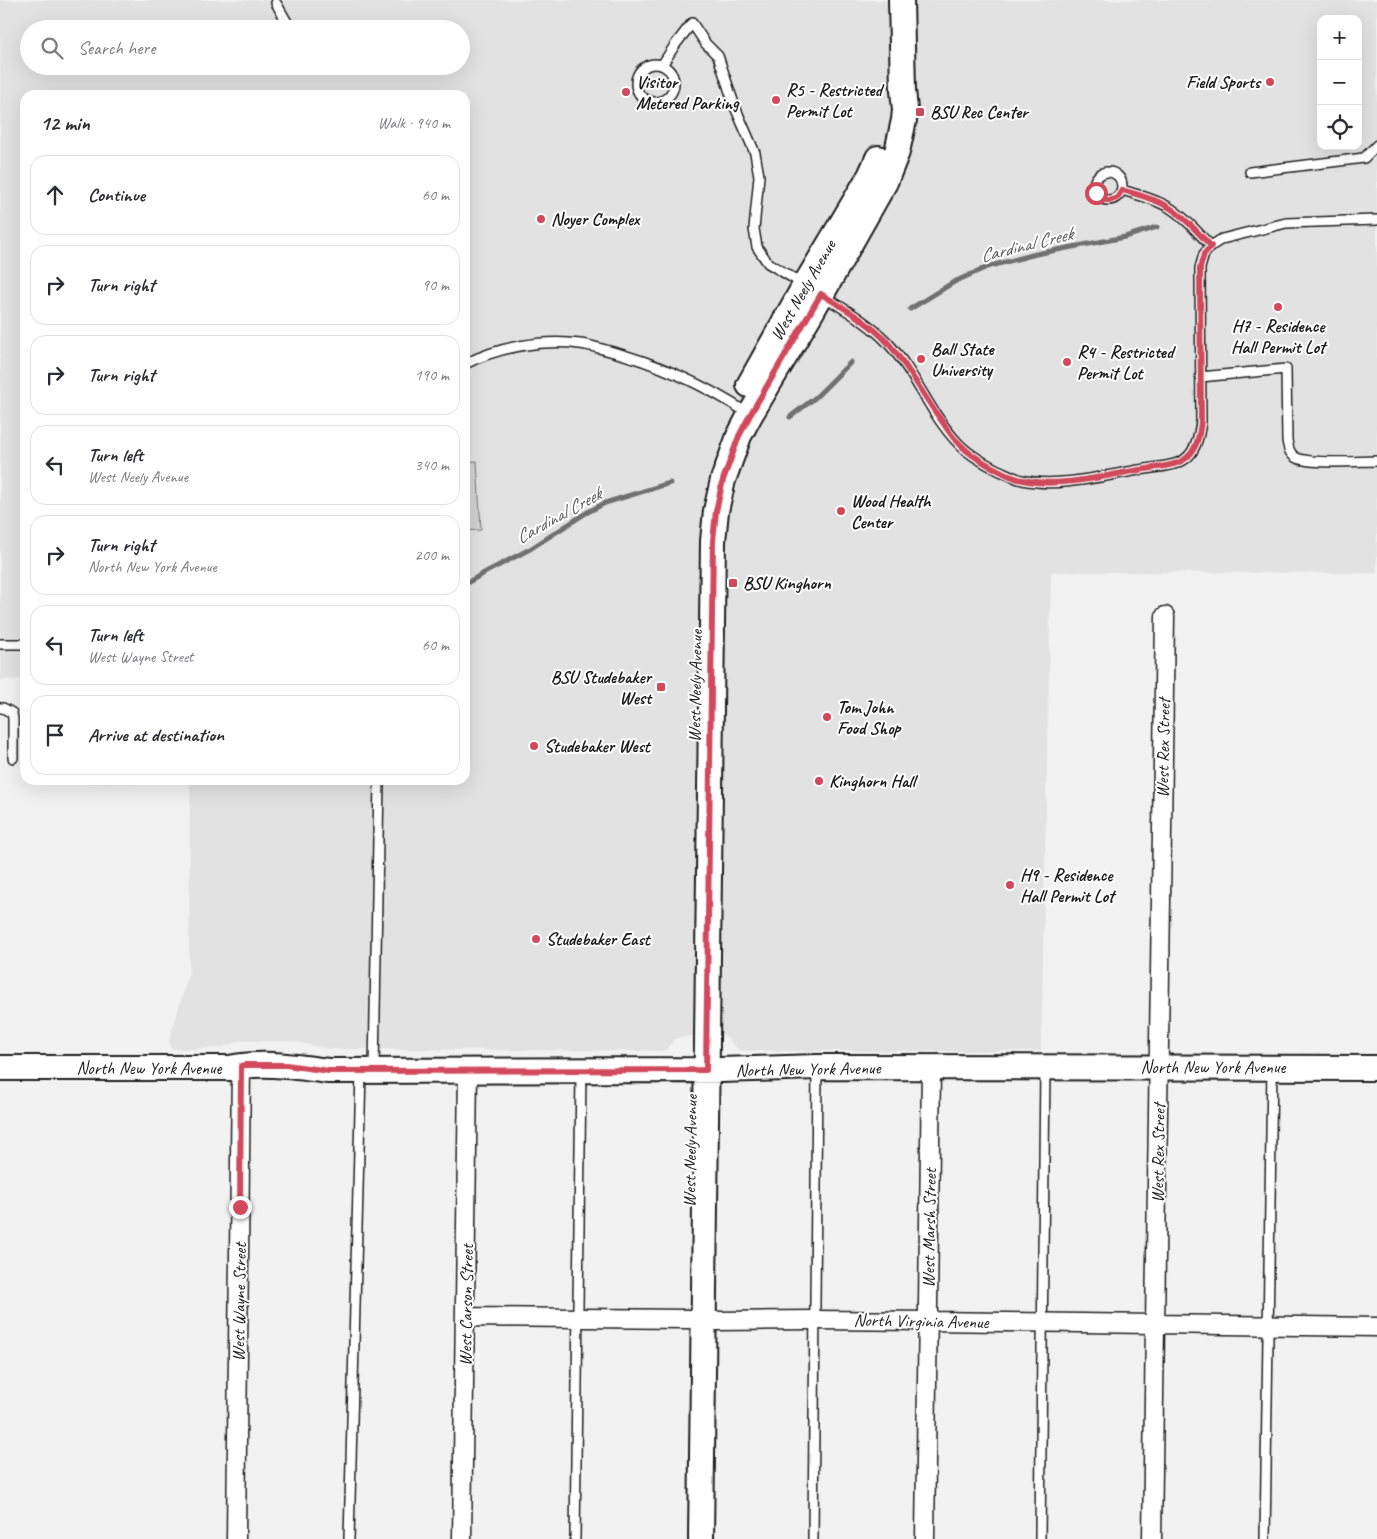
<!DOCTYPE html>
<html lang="en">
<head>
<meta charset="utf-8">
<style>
  body { margin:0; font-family:Caveat,sans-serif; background:#f2f2f3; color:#2b2b33 }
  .controls { position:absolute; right:15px; top:15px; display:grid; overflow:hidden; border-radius:10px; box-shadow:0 5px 20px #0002 }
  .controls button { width:45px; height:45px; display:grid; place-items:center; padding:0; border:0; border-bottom:1px solid #e1e1e2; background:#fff; color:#2b2b33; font:25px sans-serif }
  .stop { position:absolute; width:15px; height:15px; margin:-11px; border:4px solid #d1495b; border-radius:50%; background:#fff }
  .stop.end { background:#d1495b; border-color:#fff; box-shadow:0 1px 5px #0008 }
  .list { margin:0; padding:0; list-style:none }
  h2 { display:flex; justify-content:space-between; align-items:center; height:65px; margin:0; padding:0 20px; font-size:21px }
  h2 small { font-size:16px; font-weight:400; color:#7c7c81 }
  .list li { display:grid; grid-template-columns:32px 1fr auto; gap:15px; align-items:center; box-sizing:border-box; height:80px; margin:0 10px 10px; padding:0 10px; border:1px solid #e1e1e2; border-radius:15px }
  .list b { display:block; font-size:19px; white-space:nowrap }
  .list p { margin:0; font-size:16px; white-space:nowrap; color:#7c7c81 }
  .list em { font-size:16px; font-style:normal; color:#7c7c81 }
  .icon { flex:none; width:28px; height:28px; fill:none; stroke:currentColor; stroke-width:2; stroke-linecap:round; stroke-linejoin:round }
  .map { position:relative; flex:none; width:1377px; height:1539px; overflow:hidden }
  .search { position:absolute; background:#fff; box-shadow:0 5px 20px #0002; left:20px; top:20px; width:450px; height:55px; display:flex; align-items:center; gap:12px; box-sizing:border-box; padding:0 18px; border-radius:28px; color:#7c7c81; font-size:19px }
  .panel { position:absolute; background:#fff; box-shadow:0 5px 20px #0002; left:20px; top:90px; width:450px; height:695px; border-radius:15px }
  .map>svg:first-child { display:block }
  .built { fill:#e2e2e2; fill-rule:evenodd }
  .pitch { fill:#d2d2d2; stroke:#777 }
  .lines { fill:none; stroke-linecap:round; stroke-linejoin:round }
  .stream { stroke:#707070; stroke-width:5 }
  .lane-casing { stroke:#1c1c1c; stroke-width:12 }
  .street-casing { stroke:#1c1c1c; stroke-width:21 }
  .secondary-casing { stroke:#1c1c1c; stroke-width:28 }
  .lane { stroke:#fff; stroke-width:9 }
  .street { stroke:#fff; stroke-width:18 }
  .secondary { stroke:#fff; stroke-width:24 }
  .route { stroke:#d1495b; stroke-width:6 }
  .poi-dot { fill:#d1495b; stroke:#fff; stroke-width:2 }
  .labels { text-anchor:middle; stroke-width:4; stroke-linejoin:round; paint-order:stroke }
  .poi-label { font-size:18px; font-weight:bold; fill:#1c1c1c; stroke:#fff; text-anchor:start }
  .street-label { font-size:18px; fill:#1c1c1c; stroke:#fff }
  .water-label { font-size:19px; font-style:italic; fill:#5b5b5b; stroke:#fff }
</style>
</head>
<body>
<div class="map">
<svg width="1377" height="1539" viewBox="0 0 1377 1539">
  <rect width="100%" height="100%" fill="#f2f2f2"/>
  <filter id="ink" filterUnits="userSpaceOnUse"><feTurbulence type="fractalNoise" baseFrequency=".02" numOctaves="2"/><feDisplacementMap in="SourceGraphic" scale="10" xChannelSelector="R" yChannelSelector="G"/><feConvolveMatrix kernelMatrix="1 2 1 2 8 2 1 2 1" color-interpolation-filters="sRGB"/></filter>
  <g filter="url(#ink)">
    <path class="built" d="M0,0h1377v573l-326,-1 -10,479h-301l-20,-20 -46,8 -9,12 -337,-2 -37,-8h-51l-20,7 -49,1 -2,-8 20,-68 1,-190h-119v-3h394v-685h-440v584l-25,1zM1321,19h37v127h-37zM29,29h432v37h-432z"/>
    <path class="pitch" d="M477,461l4,69 -16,1v-69z"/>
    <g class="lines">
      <path class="stream" d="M910,309l44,-27 33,-15 49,-13 89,-17 32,-10
        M790,417l26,-20 35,-35
        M465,584l21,-12 44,-23 56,-36 19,-10 65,-20"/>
      <defs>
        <path id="lane" d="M276,3l15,26
          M636 83a19 19 0 1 1 38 0a19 19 0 1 1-38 0Z
          M662,65l13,-20 17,-22 14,21 12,12 17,51 20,46 4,23 -5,53 3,18 11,16 35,21
          M1094 186a14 14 0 1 1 28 0a14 14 0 1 1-28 0Z
          M1250,172l114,-14 13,-13
          M1122,190c16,5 34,9 48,18 16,10 28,25 41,38
          M823,296c23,14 46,27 64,46 28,30 42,70 70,100 10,11 27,21 41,28 7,3 16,8 24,10 34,8 82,-4 117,-10 39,-6 57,-3 62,-49l-1,-153 4,-14 7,-8 11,-7 64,-16 91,-3
          M465,364c34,-17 77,-25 115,-20 9,1 18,4 26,6 51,13 99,35 143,64
          M1200,377l86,-8 1,71c1,7 2,13 8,17 12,8 65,4 82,4
          M0,644h25
          M0,708h3l9,5 1,6v39
          M374,1070l5,-290
          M349,1539l12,-467
          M575,1539l6,-467
          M813,1539l4,-472
          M1040,1539l5,-471
          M1265,1539l7,-472"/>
        <path id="street" d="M466,1317l222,2 26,2 100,-1 114,1 449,6
          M236,1539l5,-473
          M462,1539l6,-469
          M925,1539l6,-471
          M1152,1539l13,-923"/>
        <path id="secondary" d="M749,385l56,-100 65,-109 8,-18
          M0,1068h230c33,-7 66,-1 99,3l391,-1 97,-3 560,1
          M701,1539l12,-998 3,-30 7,-31 16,-44 11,-21 62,-104 73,-129 12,-30 7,-32 1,-10 -2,-20 -2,-90"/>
      </defs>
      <use href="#lane" class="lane-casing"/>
      <use href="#street" class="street-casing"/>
      <use href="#secondary" class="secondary-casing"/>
      <use href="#lane" class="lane"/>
      <use href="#street" class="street"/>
      <use href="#secondary" class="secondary"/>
    </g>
  </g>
  <g class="lines" filter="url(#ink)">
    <path class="route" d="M240,1207l1,-141 4,-1h41l43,6 377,-1 7,-529 3,-30 7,-31 16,-44 11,-21 71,-121c24,15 48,28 67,49 22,25 36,55 56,81 4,6 8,13 14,18 10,12 26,21 40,28 8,4 16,9 25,10 36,8 80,-4 116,-10 39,-6 58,-4 62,-49l-1,-153 4,-14 7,-8c-13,-13 -25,-28 -41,-38 -14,-9 -32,-13 -48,-18l-5,8c-9,4 -16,3 -21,-5"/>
  </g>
  <g class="poi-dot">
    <circle cx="1270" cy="82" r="5"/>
    <circle cx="626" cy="92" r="5"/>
    <circle cx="776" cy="100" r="5"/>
    <rect x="915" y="107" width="10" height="10" rx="2.5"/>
    <circle cx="541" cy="219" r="5"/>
    <circle cx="1278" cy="307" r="5"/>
    <circle cx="921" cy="359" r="5"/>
    <circle cx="1067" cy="362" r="5"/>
    <circle cx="841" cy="511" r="5"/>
    <rect x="728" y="578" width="10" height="10" rx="2.5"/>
    <rect x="656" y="682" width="10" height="10" rx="2.5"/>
    <circle cx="827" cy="717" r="5"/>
    <circle cx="534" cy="746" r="5"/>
    <circle cx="819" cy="781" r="5"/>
    <circle cx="1010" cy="885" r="5"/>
    <circle cx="536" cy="939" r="5"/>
  </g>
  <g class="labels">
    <g class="poi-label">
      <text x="636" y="88">Visitor<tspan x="636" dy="21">Metered Parking</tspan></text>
      <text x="1260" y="88" text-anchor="end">Field Sports</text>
      <text x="786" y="96">R5 - Restricted<tspan x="786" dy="21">Permit Lot</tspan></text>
      <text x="930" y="118">BSU Rec Center</text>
      <text x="551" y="225">Noyer Complex</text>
      <text x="1278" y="332" text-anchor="middle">H7 - Residence<tspan x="1278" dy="21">Hall Permit Lot</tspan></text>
      <text x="931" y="355">Ball State<tspan x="931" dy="21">University</tspan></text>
      <text x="1077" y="358">R4 - Restricted<tspan x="1077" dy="21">Permit Lot</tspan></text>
      <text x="851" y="507">Wood Health<tspan x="851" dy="21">Center</tspan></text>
      <text x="743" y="589">BSU Kinghorn</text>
      <text x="651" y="683" text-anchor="end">BSU Studebaker<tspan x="651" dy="21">West</tspan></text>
      <text x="837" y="713">Tom John<tspan x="837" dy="21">Food Shop</tspan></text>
      <text x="544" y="752">Studebaker West</text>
      <text x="829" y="787">Kinghorn Hall</text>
      <text x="1020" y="881">H9 - Residence<tspan x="1020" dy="21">Hall Permit Lot</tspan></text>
      <text x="546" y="945">Studebaker East</text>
    </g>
    <g class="street-label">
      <text transform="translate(803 290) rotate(-60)" y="6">West Neely Avenue</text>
      <text transform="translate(695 686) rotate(-89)" y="6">West Neely Avenue</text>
      <text transform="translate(1163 748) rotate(-89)" y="6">West Rex Street</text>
      <text x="1213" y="1073">North New York Avenue</text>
      <text x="149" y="1074">North New York Avenue</text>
      <text transform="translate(808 1069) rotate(-1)" y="6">North New York Avenue</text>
      <text transform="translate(690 1151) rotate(-89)" y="6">West Neely Avenue</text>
      <text transform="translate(1158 1153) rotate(-89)" y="6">West Rex Street</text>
      <text transform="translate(929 1228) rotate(-89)" y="6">West Marsh Street</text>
      <text transform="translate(239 1302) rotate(-89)" y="6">West Wayne Street</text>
      <text transform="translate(466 1305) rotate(-89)" y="6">West Carson Street</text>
      <text transform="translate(921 1321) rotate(1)" y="6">North Virginia Avenue</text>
    </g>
    <g class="water-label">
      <text transform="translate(1026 244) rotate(-14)" y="7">Cardinal Creek</text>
      <text transform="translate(558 515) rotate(-29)" y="7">Cardinal Creek</text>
    </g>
  </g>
</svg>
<div class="controls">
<button>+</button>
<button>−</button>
<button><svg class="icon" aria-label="locate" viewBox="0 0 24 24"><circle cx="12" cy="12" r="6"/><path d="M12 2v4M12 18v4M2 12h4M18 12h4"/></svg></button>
</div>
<div class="stop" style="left:1096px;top:193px"></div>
<div class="stop end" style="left:240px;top:1207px"></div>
<div class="search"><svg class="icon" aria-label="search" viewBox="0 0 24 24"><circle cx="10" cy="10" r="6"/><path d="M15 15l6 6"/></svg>Search here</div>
<section class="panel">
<h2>12 min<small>Walk · 940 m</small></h2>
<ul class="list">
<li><svg class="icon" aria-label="ahead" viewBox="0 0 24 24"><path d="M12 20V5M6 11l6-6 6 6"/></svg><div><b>Continue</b></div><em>60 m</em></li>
<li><svg class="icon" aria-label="right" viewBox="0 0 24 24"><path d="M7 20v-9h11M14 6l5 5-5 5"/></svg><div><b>Turn right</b></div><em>90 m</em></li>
<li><svg class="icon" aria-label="right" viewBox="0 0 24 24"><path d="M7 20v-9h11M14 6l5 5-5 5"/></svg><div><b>Turn right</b></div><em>190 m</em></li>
<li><svg class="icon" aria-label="left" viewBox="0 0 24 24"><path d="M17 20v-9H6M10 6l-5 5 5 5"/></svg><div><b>Turn left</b><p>West Neely Avenue</p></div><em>340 m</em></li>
<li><svg class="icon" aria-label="right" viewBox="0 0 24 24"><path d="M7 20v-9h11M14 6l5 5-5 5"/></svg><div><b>Turn right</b><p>North New York Avenue</p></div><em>200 m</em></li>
<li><svg class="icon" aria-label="left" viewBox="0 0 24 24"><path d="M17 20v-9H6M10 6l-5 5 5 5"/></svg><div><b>Turn left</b><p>West Wayne Street</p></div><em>60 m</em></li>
<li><svg class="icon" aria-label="arrive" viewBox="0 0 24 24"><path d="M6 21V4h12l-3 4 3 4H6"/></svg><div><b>Arrive at destination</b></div></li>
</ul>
</section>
</div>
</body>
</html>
